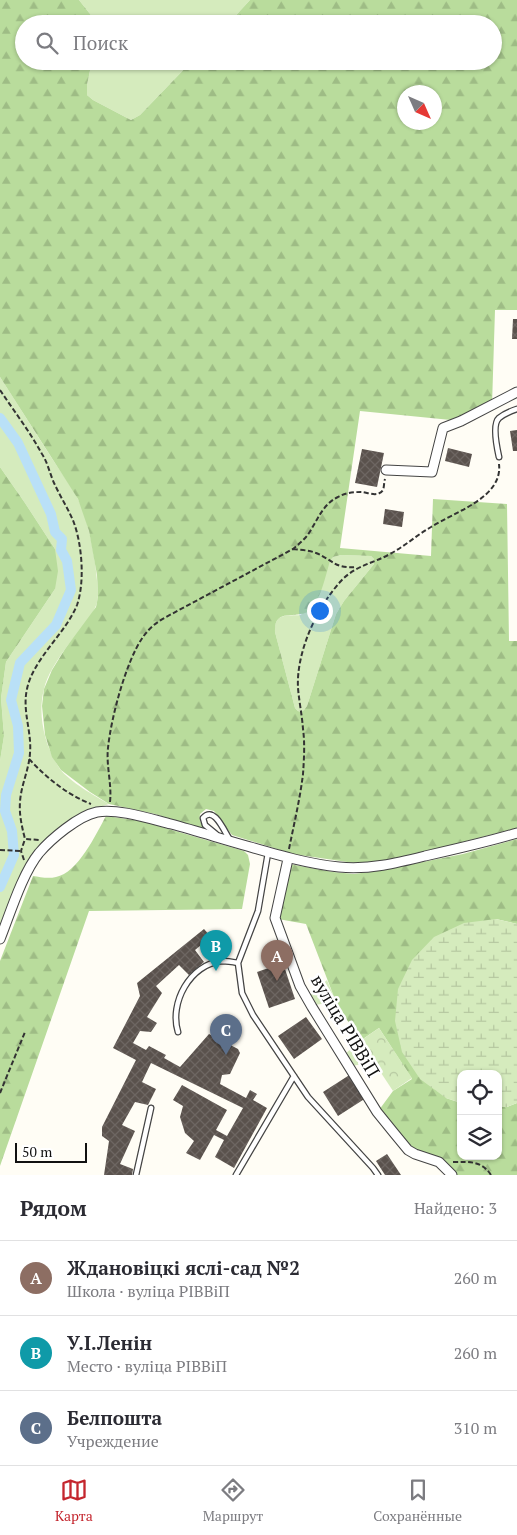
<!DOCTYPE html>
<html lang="ru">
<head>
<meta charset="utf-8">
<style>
  body { margin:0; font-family:"PT Serif",serif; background:#f7f7f7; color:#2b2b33 }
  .controls { position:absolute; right:15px; bottom:15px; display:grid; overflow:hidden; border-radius:10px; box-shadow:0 1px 4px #0004 }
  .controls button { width:45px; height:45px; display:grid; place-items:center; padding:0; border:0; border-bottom:1px solid #e1e1e2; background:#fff; color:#2b2b33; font:25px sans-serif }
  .compass { position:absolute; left:397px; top:85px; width:45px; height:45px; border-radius:50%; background:#fff; box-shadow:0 1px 4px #0004; rotate:135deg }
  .scale { position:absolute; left:15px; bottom:12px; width:72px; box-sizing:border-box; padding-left:5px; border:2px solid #111; border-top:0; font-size:14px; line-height:18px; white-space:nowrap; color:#111; -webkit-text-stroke:4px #fff; paint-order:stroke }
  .you { position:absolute; left:319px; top:610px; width:18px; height:18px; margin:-12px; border:4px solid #fff; border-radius:50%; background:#1a73e8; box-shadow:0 0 0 8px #1a73e833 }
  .badge { display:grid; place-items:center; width:32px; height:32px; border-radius:50%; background:#c4262e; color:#fff; font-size:16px; font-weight:700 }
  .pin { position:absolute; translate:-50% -41px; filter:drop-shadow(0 1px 2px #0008) }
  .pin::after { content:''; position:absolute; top:26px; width:18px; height:15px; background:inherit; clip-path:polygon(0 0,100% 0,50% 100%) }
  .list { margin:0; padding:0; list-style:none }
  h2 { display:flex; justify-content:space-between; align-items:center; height:65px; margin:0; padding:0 20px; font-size:21px }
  h2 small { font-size:16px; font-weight:400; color:#7c7c81 }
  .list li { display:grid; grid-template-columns:32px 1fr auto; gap:15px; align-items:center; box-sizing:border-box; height:75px; padding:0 20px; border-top:1px solid #e1e1e2 }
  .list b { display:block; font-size:19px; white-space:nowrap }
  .list p { margin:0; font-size:16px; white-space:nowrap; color:#7c7c81 }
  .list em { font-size:16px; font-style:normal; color:#7c7c81 }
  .icon { flex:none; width:28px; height:28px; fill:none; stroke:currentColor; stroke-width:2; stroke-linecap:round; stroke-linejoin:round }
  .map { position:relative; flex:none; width:517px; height:1175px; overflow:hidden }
  .search { position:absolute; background:#fff; box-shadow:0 1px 4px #0004; left:15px; right:15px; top:15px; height:55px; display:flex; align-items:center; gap:12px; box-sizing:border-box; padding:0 18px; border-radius:28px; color:#7c7c81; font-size:19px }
  .sheet { height:290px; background:#fff }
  nav { display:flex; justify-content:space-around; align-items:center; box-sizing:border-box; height:70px; border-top:1px solid #e1e1e2; background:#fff; font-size:14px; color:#7c7c81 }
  nav a { display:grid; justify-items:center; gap:2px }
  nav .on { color:#c4262e }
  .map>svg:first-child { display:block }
  .grass { fill:#d5ebbd }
  .forest { fill:url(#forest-firs); fill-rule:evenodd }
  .wetland { fill:url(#wetland-marsh) }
  .park { fill:url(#park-crowns) }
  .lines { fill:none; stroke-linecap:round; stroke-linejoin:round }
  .canal { stroke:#b9e0f7; stroke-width:10 }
  .building { fill:url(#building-cross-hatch) }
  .lane-casing { stroke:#444; stroke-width:7 }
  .street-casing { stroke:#444; stroke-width:11 }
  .path { stroke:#333; stroke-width:2; stroke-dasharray:5 2.5; stroke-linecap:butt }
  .lane { stroke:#fff; stroke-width:4.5 }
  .street { stroke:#fff; stroke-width:9 }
  .labels { text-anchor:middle; stroke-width:5; stroke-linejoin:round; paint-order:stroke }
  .street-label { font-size:18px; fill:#111; stroke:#fff }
</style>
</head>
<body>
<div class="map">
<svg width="517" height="1175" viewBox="0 0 517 1175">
  <defs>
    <pattern id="forest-firs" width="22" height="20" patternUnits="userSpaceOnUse" patternTransform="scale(1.25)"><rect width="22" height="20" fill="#b9dc9c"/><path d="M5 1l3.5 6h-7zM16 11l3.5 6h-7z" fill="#9ebc85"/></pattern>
    <pattern id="wetland-marsh" width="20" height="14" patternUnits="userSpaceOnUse" patternTransform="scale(1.25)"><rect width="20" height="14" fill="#d5ebbd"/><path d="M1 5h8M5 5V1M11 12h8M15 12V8" fill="none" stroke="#b6c8a1"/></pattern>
    <pattern id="park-crowns" width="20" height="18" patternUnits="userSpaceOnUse" patternTransform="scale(1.25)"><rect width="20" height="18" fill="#d5ebbd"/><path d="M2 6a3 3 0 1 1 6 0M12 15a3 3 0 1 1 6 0" fill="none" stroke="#b6c8a1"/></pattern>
    <pattern id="building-cross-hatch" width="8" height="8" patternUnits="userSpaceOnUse" patternTransform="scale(1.25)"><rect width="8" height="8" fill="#5a524d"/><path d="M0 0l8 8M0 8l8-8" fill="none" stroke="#6d6662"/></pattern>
  </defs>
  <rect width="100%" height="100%" fill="#fffdf5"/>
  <path class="grass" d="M79,0h171l-22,24h-130z
    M92,61h100l-52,54 -9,5 -38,-20 -6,-5v-10z
    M0,377c18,28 35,55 53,83 8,13 18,25 25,39 12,24 19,68 20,96 0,19 -22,39 -33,54 -8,12 -18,26 -21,40 -7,26 1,58 16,80 10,13 35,27 49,35l-22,7 -38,26 -45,78 -4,12v-166l4,-25 -3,-38 5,-36 49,-73v-40l-30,-46 -25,-36z
    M341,555l30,1 3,3v5l-30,37 -8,13 -29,92 -3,4 -3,2 -3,-1 -3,-3 -20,-76c-1,-19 11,-16 26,-17l29,-54 3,-4z
    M327,980l9,22 -22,3 -5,-9z
    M360,1041l14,21 -22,4 -7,-12z"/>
  <path class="forest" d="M0,0h79l19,24h-74v37h68l-5,24v10l6,5 38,20 9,-5 52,-54h301v-37h-265l22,-24h267v310h-22l-3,95 -31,16 -101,-10 -20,137 91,8 2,-57 74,5 2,137h8v187l-124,32 -39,3 -61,-9 -61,-19 -18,-24 -8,-2 -6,5c-1,7 1,10 5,15l-50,-15 -46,-10 -19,-12 -29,-22 -9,-13 -7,-22 -3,-29 2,-17 8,-19 13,-21 31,-42 2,-10 -1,-22 -8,-44 -11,-32 -78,-122zM404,92h30v30h-30zM341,555l30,1 3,3v5l-30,37 -8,13 -29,92 -3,4 -3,2 -3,-1 -3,-3 -20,-76c-1,-25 20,-12 34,-21 11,-8 17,-37 21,-50l3,-4z
    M0,467l25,36 30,46 3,22 -3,18 -49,73 -5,36 3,38 -4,25z
    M106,816l35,5 103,30 4,4 2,9 -8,45 -153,2 -89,255v-205l33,-85c7,1 15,3 23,1 22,-4 40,-43 50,-61z
    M517,839v85l-21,-5 -50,179 15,5v53h37v-49h9l10,-4v72h-63l-39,-23 -36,-42 14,-19 19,-12 -33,-51 -19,13 -24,-39 -30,-78 -28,-5 11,-55 44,8 21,2 23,-3 86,-17z"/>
  <path class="wetland" d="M496,919l21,5v179l-10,4h-9v-33h-37v29l-15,-5 -26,-19 -18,-27 -7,-31 3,-32 14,-29 22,-23 30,-14z"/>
  <path class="park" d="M379,1028l33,50 -19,13 -33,-50z"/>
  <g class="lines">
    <path class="canal" d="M0,418l18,25 33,71 4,18 7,7 -1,11 6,11 4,29 -15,35 -36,38 -9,37 7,26 1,27 -13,42 -1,16 7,20 2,24 -14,32"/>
  </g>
  <path class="building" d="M513,319h4v20h-5z
    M517,430v21h-4l-3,-20z
    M448,448l24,6 -3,13 -24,-6z
    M362,449l22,4 -7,34 -22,-4z
    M385,509l19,3 -2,15 -19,-3z
    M204,929l7,8 -16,13 9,12 -15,13 -10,-10 -23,21 6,7 -15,24 10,6 -6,9 -11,-1 -7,12 13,7 3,-4 17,9 -2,3 16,9 29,-33 29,15 2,4 -10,21 -8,1 -2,9 26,14 4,-8 7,4 -4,6 14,8 -33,60 -19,-11 9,-17 -10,-5 -14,25 -14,-7 8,-12 -9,-8 -5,-16 3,-11 -10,-6 9,-15 45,25 -11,20 11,6 16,-28 -92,-45 -9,19 14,7 -8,16 -13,-3 -13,23 13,6 -15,33 13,5 -1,6h-28l5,-34 -7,-5v-9l34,-67 -23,-12 27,-52 -3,-13z
    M283,963l12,36 -26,9 -12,-36z
    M306,1017l16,22 -28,20 -16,-23z
    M351,1074l15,24 -28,18 -15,-24z
    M387,1154l14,21h-16l-9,-14z"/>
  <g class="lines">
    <defs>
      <path id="lane" d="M499,457c-2,-9 -7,-33 0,-39 5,-4 12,-7 18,-9
        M216,834l-11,-9 -2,-7c11,-13 21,13 27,22
        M238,963l4,30 11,22 55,82 65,71 5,7
        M178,1032c-9,-29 12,-68 44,-71 6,0 11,1 16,2l20,-52 10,-58
        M136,1175l15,-67
        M236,1175l58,-99"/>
      <path id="street" d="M386,470l46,2 11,-44 18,-7 56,-29
        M288,859l-13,59 25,68 12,21 65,105 17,21 14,17 7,4 24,8 13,13
        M0,939c10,-25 22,-65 39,-86 12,-14 39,-37 58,-41 20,-4 54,7 74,12 26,7 51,15 76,22 31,9 61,18 92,21 30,3 58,-4 86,-11 31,-7 62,-14 92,-23"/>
    </defs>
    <use href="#lane" class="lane-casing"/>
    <use href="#street" class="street-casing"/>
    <path class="path" d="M0,390c14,21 30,42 42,64 6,9 8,21 13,31 6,13 14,25 19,38 8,22 11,59 3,82 -11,28 -44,54 -50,84 -5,22 5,43 3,64 -1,17 -9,32 -10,49 -1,13 2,25 5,37l14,1
      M293,549c7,1 16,1 23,4 17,7 19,16 40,14
      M29,759c18,19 37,35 62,45
      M110,802c2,-18 -4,-36 -2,-54 3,-30 18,-87 35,-111 6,-9 14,-15 23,-20l127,-68c6,-5 12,-10 16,-16 9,-14 14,-29 29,-36 7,-4 15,-5 23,-5 6,0 17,6 22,-2 1,-2 1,-8 2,-11
      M289,849c5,-25 11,-50 14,-75 1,-14 2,-31 0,-45 -1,-14 -4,-28 -5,-41 -2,-36 19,-81 43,-107 15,-16 31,-17 49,-27 15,-8 27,-19 41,-27 23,-15 72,-29 68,-63
      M0,850l21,1
      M24,860l-3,-9 4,-12
      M0,1093l25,-61
      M453,1162c16,0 28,-2 38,13"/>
    <use href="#lane" class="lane"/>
    <use href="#street" class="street"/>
  </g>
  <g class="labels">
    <g class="street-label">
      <text transform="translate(345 1026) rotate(59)" y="6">вуліца РІВВіП</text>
    </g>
  </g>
</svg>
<div class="controls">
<button><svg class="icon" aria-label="locate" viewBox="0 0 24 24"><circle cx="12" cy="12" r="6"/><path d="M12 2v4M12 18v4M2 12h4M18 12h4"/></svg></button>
<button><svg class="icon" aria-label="layers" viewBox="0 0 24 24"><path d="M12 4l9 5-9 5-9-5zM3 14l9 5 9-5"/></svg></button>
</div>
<svg class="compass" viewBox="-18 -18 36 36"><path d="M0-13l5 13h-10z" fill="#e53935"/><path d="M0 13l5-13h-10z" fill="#7c7c81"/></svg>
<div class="scale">50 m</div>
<div class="you"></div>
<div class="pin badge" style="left:277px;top:981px;background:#8d6e63">A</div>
<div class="pin badge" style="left:216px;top:971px;background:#0f9aa8">B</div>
<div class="pin badge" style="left:226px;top:1055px;background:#5c6f8a">C</div>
<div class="search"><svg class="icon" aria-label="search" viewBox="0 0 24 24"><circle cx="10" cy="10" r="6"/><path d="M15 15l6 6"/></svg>Поиск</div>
</div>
<section class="sheet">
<h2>Рядом<small>Найдено: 3</small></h2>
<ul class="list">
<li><span class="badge" style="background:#8d6e63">A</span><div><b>Ждановіцкі яслі-сад №2</b><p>Школа · вуліца РІВВіП</p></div><em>260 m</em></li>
<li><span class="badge" style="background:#0f9aa8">B</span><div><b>У.І.Ленін</b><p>Место · вуліца РІВВіП</p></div><em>260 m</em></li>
<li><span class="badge" style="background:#5c6f8a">C</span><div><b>Белпошта</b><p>Учреждение</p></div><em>310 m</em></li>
</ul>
</section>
<nav>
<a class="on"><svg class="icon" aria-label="map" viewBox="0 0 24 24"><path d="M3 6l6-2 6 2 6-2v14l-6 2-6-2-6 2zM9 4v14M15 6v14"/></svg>Карта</a>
<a><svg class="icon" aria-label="directions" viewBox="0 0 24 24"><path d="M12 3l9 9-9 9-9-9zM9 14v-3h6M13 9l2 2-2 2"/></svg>Маршрут</a>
<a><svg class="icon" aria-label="saved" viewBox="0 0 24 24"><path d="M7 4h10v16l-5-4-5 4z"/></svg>Сохранённые</a>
</nav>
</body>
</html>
